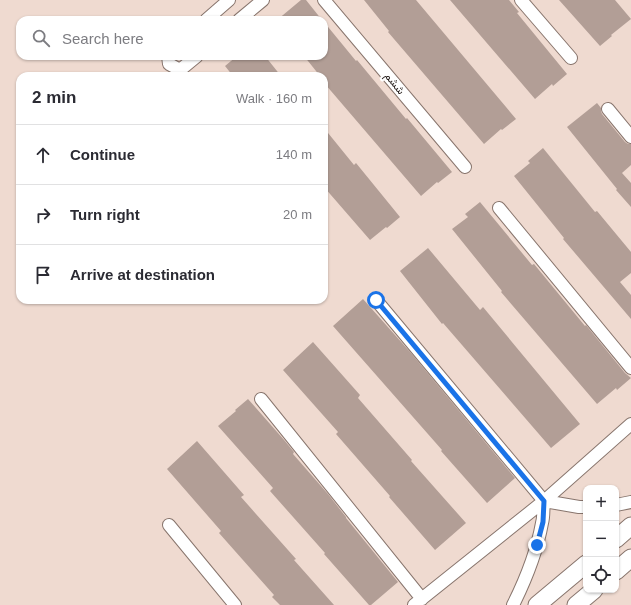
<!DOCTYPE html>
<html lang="en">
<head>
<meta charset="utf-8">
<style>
  body { margin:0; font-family:Arial,Vazirmatn,sans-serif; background:#f7f7f7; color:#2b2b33 }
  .controls { position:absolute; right:12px; bottom:12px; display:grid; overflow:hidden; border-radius:8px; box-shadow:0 1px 3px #0004 }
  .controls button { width:36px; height:36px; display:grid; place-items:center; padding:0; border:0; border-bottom:1px solid #e1e1e2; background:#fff; color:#2b2b33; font:20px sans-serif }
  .stop { position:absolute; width:12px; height:12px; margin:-9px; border:3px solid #1a73e8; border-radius:50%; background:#fff }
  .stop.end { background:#1a73e8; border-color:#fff; box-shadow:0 1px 4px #0008 }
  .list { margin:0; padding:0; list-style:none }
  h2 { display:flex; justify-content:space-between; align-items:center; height:52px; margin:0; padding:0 16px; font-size:17px }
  h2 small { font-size:13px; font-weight:400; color:#7c7c81 }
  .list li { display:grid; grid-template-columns:26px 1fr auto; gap:12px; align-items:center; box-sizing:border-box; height:60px; padding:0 16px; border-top:1px solid #e1e1e2 }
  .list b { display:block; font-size:15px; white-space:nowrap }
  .list em { font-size:13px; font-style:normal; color:#7c7c81 }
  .icon { flex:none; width:22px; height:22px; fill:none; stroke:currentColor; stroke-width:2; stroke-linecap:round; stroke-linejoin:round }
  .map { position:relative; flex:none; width:631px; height:605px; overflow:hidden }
  .search { position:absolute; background:#fff; box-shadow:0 1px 3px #0004; left:16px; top:16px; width:312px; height:44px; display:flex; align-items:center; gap:10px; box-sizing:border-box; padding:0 14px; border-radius:12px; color:#7c7c81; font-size:15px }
  .panel { position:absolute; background:#fff; box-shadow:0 1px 3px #0004; left:16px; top:72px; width:312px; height:232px; border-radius:12px }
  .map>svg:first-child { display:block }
  .building { fill:#b29e96 }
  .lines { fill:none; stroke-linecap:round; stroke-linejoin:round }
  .street-casing { stroke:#88756d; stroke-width:14 }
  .secondary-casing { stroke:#88756d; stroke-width:19 }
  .street { stroke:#fff; stroke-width:12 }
  .secondary { stroke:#fff; stroke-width:17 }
  .route { stroke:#1a73e8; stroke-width:5 }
  .labels { text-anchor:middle; stroke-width:4; stroke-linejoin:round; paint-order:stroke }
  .street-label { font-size:11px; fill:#241c19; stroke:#fff }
</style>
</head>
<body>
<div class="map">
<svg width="631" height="605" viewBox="0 0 631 605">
  <rect width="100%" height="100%" fill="#efdad0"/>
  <path class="building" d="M301,0h5l16,20h-45z
    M364,0h52l100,119 -14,11 -1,-1 -17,15 -96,-112 1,-1z
    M450,0h59l10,12 -2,1 50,61 -14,12 -1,-2 -17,15z
    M559,0h56l16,19 -20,16 1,1 -12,10z
    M324,22l32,39 1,-1 49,59 1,-1 45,54 -14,11 -1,-1 -16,14 -96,-112 1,-1 -2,-2v-5h-4l-16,-20h20z
    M237,56h28l16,20h-48l-8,-10z
    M597,103l4,5v3l1,3 23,28 3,2h3v21l-9,8 9,10v24l-15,-17 1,-1 -50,-62z
    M324,128l30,37 2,-2 44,54 -13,11 -1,-1 -16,13 -46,-53z
    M543,148l52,64 2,-1 34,41v21l-11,9 11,13v24l-68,-80 1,-1 -50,-62 16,-13 -2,-2z
    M480,202l52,63 2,-1 51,62 1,-1 39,48 6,5 -14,12 -1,-2 -19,16 -96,-112 1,-1 -50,-62 16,-12 -3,-3z
    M428,248l52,62 3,-3 97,117 -29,24 -108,-125 -1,1 -42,-53z
    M363,299l48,54 104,125 -28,25 -46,-52 1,-1 -109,-124z
    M313,342l47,53 -2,3 54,62 -1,1 55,62 -31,27 -46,-53 1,-1 -54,-62 2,-2 -55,-62z
    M248,399l37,42 9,11 -1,2 35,40 18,23v1l52,64 -27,23h-2l-45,-51 1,-1 -55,-62 3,-3 -55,-62 18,-15 -1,-1z
    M197,441l47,54 -3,2 55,62 -2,1 40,45h-54l-8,-8 2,-2 -55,-62 2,-2 -54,-62z"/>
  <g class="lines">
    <defs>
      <path id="street" d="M324,0l141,167
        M521,0l50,58
        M206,20l23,-20
        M239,20l24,-20
        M168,56l1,8 11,6 17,-14
        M608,109l23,28
        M499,208l132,160
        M376,300l168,201 35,6h7
        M261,399l161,200
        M616,505l15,-3
        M169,525l66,80
        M414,605l130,-104 87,-77
        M513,605c13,-26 24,-54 29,-82 2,-7 1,-15 2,-22"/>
      <path id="secondary" d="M616,539l15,-13
        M616,571l15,-13
        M537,605l49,-41
        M576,605l18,-15"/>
    </defs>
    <use href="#street" class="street-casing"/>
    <use href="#secondary" class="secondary-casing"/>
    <use href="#street" class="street"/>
    <use href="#secondary" class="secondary"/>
  </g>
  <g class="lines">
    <path class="route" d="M376,300l168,201 -1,21 -6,23"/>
  </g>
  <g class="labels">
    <g class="street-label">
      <text transform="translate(395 83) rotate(50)" y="4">ششم</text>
    </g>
  </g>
</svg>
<div class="controls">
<button>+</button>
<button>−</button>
<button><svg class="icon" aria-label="locate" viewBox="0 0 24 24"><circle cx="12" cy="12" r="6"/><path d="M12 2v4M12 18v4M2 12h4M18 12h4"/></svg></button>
</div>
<div class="stop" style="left:376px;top:300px"></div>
<div class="stop end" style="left:537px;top:545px"></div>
<div class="search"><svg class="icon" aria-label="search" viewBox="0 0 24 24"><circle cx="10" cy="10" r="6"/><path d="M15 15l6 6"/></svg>Search here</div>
<section class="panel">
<h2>2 min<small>Walk · 160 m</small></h2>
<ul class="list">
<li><svg class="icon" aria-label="ahead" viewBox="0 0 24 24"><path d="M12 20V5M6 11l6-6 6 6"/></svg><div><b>Continue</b></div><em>140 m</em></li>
<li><svg class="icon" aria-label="right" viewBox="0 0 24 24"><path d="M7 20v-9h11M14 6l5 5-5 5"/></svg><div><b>Turn right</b></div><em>20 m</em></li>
<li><svg class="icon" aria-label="arrive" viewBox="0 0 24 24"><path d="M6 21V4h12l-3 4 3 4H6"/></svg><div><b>Arrive at destination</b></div></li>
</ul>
</section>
</div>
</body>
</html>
